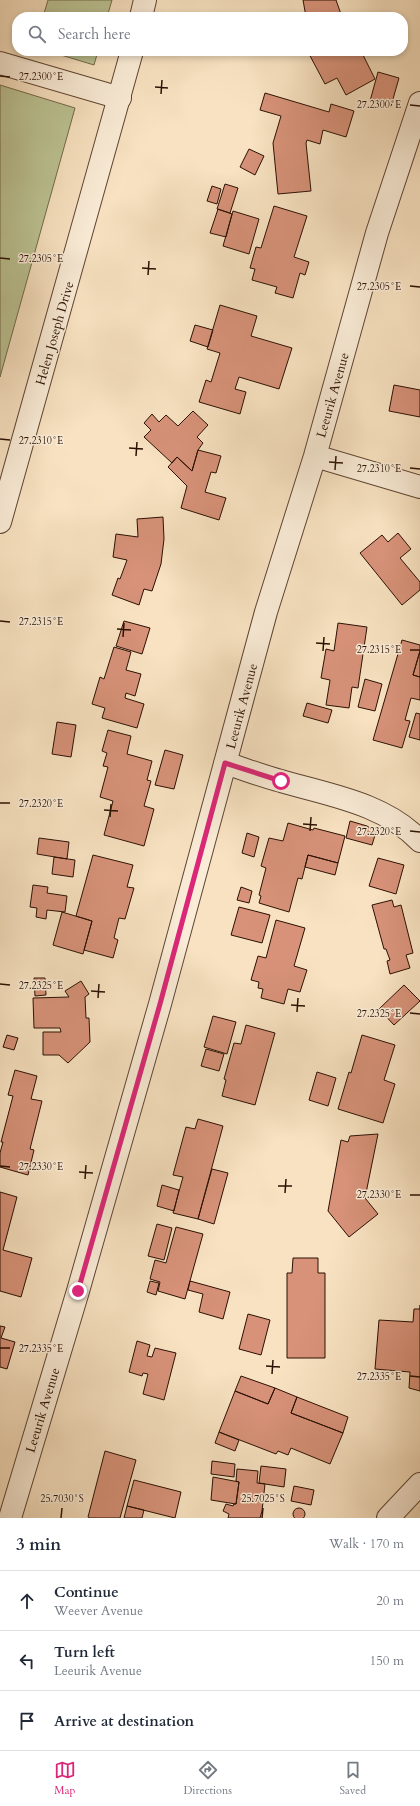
<!DOCTYPE html>
<html lang="en">
<head>
<meta charset="utf-8">
<style>
  body { margin:0; font-family:Cardo,serif; background:#f6f6f7; color:#1f2937 }
  .stop { position:absolute; width:12px; height:12px; margin:-9px; border:3px solid #db2777; border-radius:50%; background:#fff }
  .stop.end { background:#db2777; border-color:#fff; box-shadow:0 1px 4px #0008 }
  .list { margin:0; padding:0; list-style:none }
  h2 { display:flex; justify-content:space-between; align-items:center; height:52px; margin:0; padding:0 16px; font-size:17px }
  h2 small { font-size:13px; font-weight:400; color:#747a83 }
  .list li { display:grid; grid-template-columns:26px 1fr auto; gap:12px; align-items:center; box-sizing:border-box; height:60px; padding:0 16px; border-top:1px solid #e0e1e3 }
  .list b { display:block; font-size:15px; white-space:nowrap }
  .list p { margin:0; font-size:13px; white-space:nowrap; color:#747a83 }
  .list em { font-size:13px; font-style:normal; color:#747a83 }
  .icon { flex:none; width:22px; height:22px; fill:none; stroke:currentColor; stroke-width:2; stroke-linecap:round; stroke-linejoin:round }
  .map { position:relative; flex:none; width:420px; height:1518px; overflow:hidden }
  .search { position:absolute; background:#fff; box-shadow:0 2px 6px #0003; left:12px; right:12px; top:12px; height:44px; display:flex; align-items:center; gap:10px; box-sizing:border-box; padding:0 14px; border-radius:16px; color:#747a83; font-size:15px }
  .sheet { height:232px; background:#fff }
  nav { display:flex; justify-content:space-around; align-items:center; box-sizing:border-box; height:56px; border-top:1px solid #e0e1e3; background:#fff; font-size:11px; color:#747a83 }
  nav a { display:grid; justify-items:center; gap:2px }
  nav .on { color:#db2777 }
  .map>svg:first-child { display:block }
  .green { fill:#bcc394; stroke:#746a4c }
  .building { fill:#d79279; stroke:#2b1003 }
  .lines { fill:none; stroke-linecap:round; stroke-linejoin:round }
  .minor-casing { stroke:#5e4432; stroke-width:24 }
  .tertiary-casing { stroke:#5e4432; stroke-width:24 }
  .minor { stroke:#faecd7; stroke-width:22 }
  .tertiary { stroke:#faecd7; stroke-width:22 }
  .route { stroke:#db2777; stroke-width:5 }
  .ticks { fill:none; stroke:#2b1003; stroke-width:1.5 }
  .labels { text-anchor:middle; stroke-width:3; stroke-linejoin:round; paint-order:stroke }
  .street-label { font-size:13px; fill:#2b1003; stroke:#faecd7 }
  .ticks-label { font-size:10px; text-anchor:middle; fill:#2b1003; stroke:#faecd7; stroke-width:3; stroke-linejoin:round; paint-order:stroke }
</style>
</head>
<body>
<div class="map">
<svg width="420" height="1518" viewBox="0 0 420 1518">
  <rect width="100%" height="100%" fill="#f8e2c1"/>
  <filter id="stains"><feTurbulence type="fractalNoise" baseFrequency=".005" numOctaves="4"/><feColorMatrix values="0 0 0 0 .2 0 0 0 0 .09 0 0 0 0 .02 0 0 0 .5 -.17"/></filter>
  <radialGradient id="worn" r=".72"><stop offset=".6" stop-color="#630" stop-opacity="0"/><stop offset="1" stop-color="#630" stop-opacity=".3"/></radialGradient>
  <path class="green" d="M48,0h64l-5,17h-64z
    M48,51h50l-4,14z
    M0,85l75,23 -75,269z"/>
  <path class="building" d="M303,0h33l6,17h-36z
    M310,51h51l14,28 -29,16 -9,-17 -12,6 -17,-32z
    M378,72l21,6 -8,28 -21,-5z
    M265,93l64,19 2,-8 23,7 -8,26 -23,-7 -3,14 -13,-4 -1,3 5,48 -33,3 -5,-51 8,-27 -21,-6z
    M249,149l15,7 -9,19 -15,-8z
    M225,184l13,4 -8,25 -13,-4z
    M212,186l9,3 -4,15 -10,-3z
    M274,206l33,10 -13,41 15,5 -4,13 -5,-2 -7,25 -18,-5 2,-6 -25,-7 3,-11 -5,-1 6,-21 5,1z
    M218,209l14,5 -6,23 -16,-4z
    M233,211l26,8 -10,35 -26,-8z
    M220,305l37,11 -6,20 41,12 -13,41 -40,-12 -4,12 11,3 -6,22 -41,-12 7,-22 5,2 9,-29 -13,-4z
    M195,325l18,5 -5,17 -18,-6z
    M394,385l26,5v27l-31,-6z
    M193,411l15,14 -11,12 6,6 -5,7 -6,21 -15,-14 -5,6 -28,-26 7,-7 -7,-7 8,-9 7,8 7,-7 12,11z
    M198,450l23,6 -5,17 -5,-1 -6,20 21,6 -7,22 -38,-12 6,-22 -19,-19 9,-10 15,14z
    M163,517l1,22 -3,25 -9,27 -8,-2 -5,16 -27,-10 6,-17 2,1 7,-19 -14,-3 3,-23 22,3 -1,-18z
    M398,533l13,16 -11,9 20,24v8l-18,15 -42,-52 22,-18 6,7z
    M124,621l26,7 -8,26 -26,-8z
    M338,623l29,4 -9,61 -6,-1 -3,21 -23,-3 4,-25 -9,-2 5,-29 8,2z
    M402,640l18,5v6l-7,24 7,2v23l-9,-2 -6,22 5,1 -8,27 -29,-8z
    M114,647l17,5 -5,18 15,4 -6,22 -9,-3 -1,5 19,6 -7,24 -35,-10 3,-10 -13,-4 8,-27 4,2z
    M420,651v26l-7,-2z
    M365,679l17,5 -7,27 -17,-4z
    M307,703l25,7 -4,13 -25,-7z
    M416,713l4,1v26l-11,-3z
    M57,722l19,3 -5,32 -19,-3z
    M108,730l23,6 -4,18 25,7 -5,19 4,1 -7,25 10,3 -10,37 -40,-11 9,-34 -13,-4 8,-30 -5,-1 4,-13 -5,-2z
    M165,750l18,5 -9,34 -19,-4z
    M350,821l17,5 9,6 -4,13 -26,-7z
    M288,823l25,7 1,-2 31,8 -7,27 -30,-8 -6,24 -4,-1 -9,34 -30,-9 2,-7 -2,-1 7,-27 -5,-2 8,-28 14,3z
    M247,833l12,4 -5,20 -12,-4z
    M39,838l30,4 -2,17 -30,-5z
    M93,855l40,10 -6,22 7,1 -9,31 -6,-1 -5,20 4,2 -5,18 -29,-8 8,-29 -16,-5z
    M308,855l30,8 -3,12 -30,-8z
    M54,857l21,3 -2,17 -21,-3z
    M378,858l26,7 -8,29 -27,-8z
    M33,885l15,2 -1,6 20,3 -2,16 -18,-2 -1,9 -10,-2 1,-9 -7,-1z
    M241,887l11,4 -3,12 -12,-3z
    M392,900l2,7 7,-2 12,48 -7,2 4,13 -20,6 -3,-13 3,-1 -4,-11h-2l-12,-44z
    M239,907l31,8 -8,28 -31,-8z
    M62,912l30,9 -9,33 -30,-9z
    M276,920l29,8 -11,38 13,4 -7,22 -12,-3 -4,15 -23,-6 2,-9 -5,-1 1,-6 -8,-2 7,-24 8,2z
    M34,978h11l1,17 -11,1z
    M81,981l8,13 -4,3 1,21h3l1,24 -22,21 -9,-8h-16v-23h18l-1,-4h-26l-1,-30 36,-1 -4,-6z
    M404,985l16,16 -26,24 -15,-16z
    M213,1016l23,6 -9,32 -23,-7z
    M246,1025l29,8 -20,72 -33,-9 4,-16 -2,-1 10,-36 7,1z
    M7,1035l11,3 -4,12 -11,-3z
    M362,1035l33,10 -11,35 11,4 -12,39 -45,-14 11,-37 2,1z
    M206,1049l18,5 -5,17 -18,-5z
    M15,1070l22,6 -6,23 11,2 -12,48 4,1 -6,25 -28,-8v-14l3,-11h-2l12,-46 -5,-1z
    M317,1072l19,6 -8,28 -19,-6z
    M198,1119l25,7 -25,93 -25,-6 10,-36 -10,-2 13,-48 9,2z
    M378,1134l-13,64 13,16 -29,23 -21,-26 13,-71 7,2 2,-6z
    M212,1169l16,4 -14,51 -16,-5z
    M162,1185l17,5 -5,21 -17,-5z
    M0,1192l17,5 -14,53 29,8 -11,39 -21,-6z
    M157,1224l15,4 -8,32 -16,-4z
    M176,1227l27,7 -18,65 -27,-8 2,-9 -10,-3 5,-19 11,3z
    M293,1258h25v15h7v85h-38v-85h5z
    M150,1281l9,2 -3,12 -9,-3z
    M190,1281l40,11 -7,27 -24,-7 4,-18 -15,-4z
    M420,1305v86l-11,-3 1,-16 -35,-3 4,-49 34,2 1,-13h6z
    M248,1314l22,6 -9,35 -22,-6z
    M0,1326l5,1 -4,11 14,4 -8,27 -7,-2z
    M137,1341l13,4 -3,11 5,1 3,-9 21,5 -12,47 -21,-6 5,-20 -5,-1 -1,3 -13,-4z
    M241,1376l34,12 -7,16 -33,-13z
    M275,1388l22,9 -6,16 52,20 -13,31 -39,-16 -3,7 -10,-4 -2,3 -57,-22 16,-41 33,13z
    M297,1397l51,20 -5,16 -52,-20z
    M219,1432l20,8 -4,11 -20,-8z
    M105,1451l31,9 -16,58h-30l-2,-1z
    M212,1461l23,3 -1,13 -23,-3z
    M261,1466l25,3 -2,18 -25,-4z
    M237,1469l21,2 -1,12 8,1 -3,27 -2,7h-32l1,-4 -6,-3 3,-7 7,2 1,-2h2l3,-22 -3,-1z
    M213,1477l26,5 -3,22 -25,-4z
    M134,1480l47,12 -6,26 -48,-12z
    M294,1486l20,4 -3,15 -20,-4z
    M127,1506l17,4 -2,8h-18z
    M293 1514a6 6 0 1 1 12 0a6 6 0 1 1-12 0Z"/>
  <g class="lines">
    <defs>
      <path id="minor" d="M0,63l120,35
        M315,456l105,31
        M225,763c19,6 37,13 56,18 47,14 103,22 139,60
        M10,1518l68,-227 82,-287 106,-392 49,-156 62,-223 43,-130
        M388,1518l32,-34"/>
      <path id="tertiary" d="M141,17l4,-17
        M0,522l132,-471"/>
    </defs>
    <use href="#minor" class="minor-casing"/>
    <use href="#tertiary" class="tertiary-casing"/>
    <use href="#minor" class="minor"/>
    <use href="#tertiary" class="tertiary"/>
  </g>
  <g class="lines">
    <path class="route" d="M78,1291l82,-287 65,-241 56,18"/>
  </g>
  <path class="ticks" d="M0,76l10,1M155,87l13,1M161,94l1,-14M410,105l10,1M0,258l10,1M142,268l14,1M148,275l1,-14M410,286l10,1M0,439l10,1M129,448l14,1M136,456l1,-14M329,462l14,1M410,468l10,1M335,470l1,-14M0,621l10,1M117,629l14,1M123,637l1,-14M316,643l14,1M410,650h10M323,651l1,-14M0,803h10M104,810l14,1M110,817l1,-13M303,824l14,1M310,831l1,-14M410,831l10,1M0,984l10,1M91,991l14,1M98,998l1,-14M291,1005l14,1M297,1012l1,-14M410,1013l10,1M0,1166l10,1M79,1172l14,1M85,1179l1,-14M278,1186h14M285,1193l1,-14M410,1195h10M0,1348h10M266,1366l14,1M272,1374l1,-14M410,1376l10,1M61,1518l1,-10M262,1518l1,-10"/>
  <g class="labels">
    <g class="street-label">
      <text transform="translate(54 333) rotate(-74)" y="5">Helen Joseph Drive</text>
      <text transform="translate(332 395) rotate(-74)" y="5">Leeurik Avenue</text>
      <text transform="translate(241 706) rotate(-75)" y="5">Leeurik Avenue</text>
      <text transform="translate(42 1410) rotate(-73)" y="5">Leeurik Avenue</text>
    </g>
  </g>
  <g class="ticks-label">
    <text x="41" y="80">27.2300°E</text>
    <text x="379" y="108">27.2300°E</text>
    <text x="41" y="262">27.2305°E</text>
    <text x="379" y="290">27.2305°E</text>
    <text x="41" y="444">27.2310°E</text>
    <text x="379" y="472">27.2310°E</text>
    <text x="41" y="625">27.2315°E</text>
    <text x="379" y="653">27.2315°E</text>
    <text x="41" y="807">27.2320°E</text>
    <text x="379" y="835">27.2320°E</text>
    <text x="41" y="989">27.2325°E</text>
    <text x="379" y="1017">27.2325°E</text>
    <text x="41" y="1170">27.2330°E</text>
    <text x="379" y="1198">27.2330°E</text>
    <text x="41" y="1352">27.2335°E</text>
    <text x="379" y="1380">27.2335°E</text>
    <text x="62" y="1502">25.7030°S</text>
    <text x="263" y="1502">25.7025°S</text>
  </g>
  <rect width="100%" height="100%" filter="url(#stains)"/>
  <rect width="100%" height="100%" fill="url(#worn)"/>
</svg>
<div class="stop" style="left:281px;top:781px"></div>
<div class="stop end" style="left:78px;top:1291px"></div>
<div class="search"><svg class="icon" aria-label="search" viewBox="0 0 24 24"><circle cx="10" cy="10" r="6"/><path d="M15 15l6 6"/></svg>Search here</div>
</div>
<section class="sheet">
<h2>3 min<small>Walk · 170 m</small></h2>
<ul class="list">
<li><svg class="icon" aria-label="ahead" viewBox="0 0 24 24"><path d="M12 20V5M6 11l6-6 6 6"/></svg><div><b>Continue</b><p>Weever Avenue</p></div><em>20 m</em></li>
<li><svg class="icon" aria-label="left" viewBox="0 0 24 24"><path d="M17 20v-9H6M10 6l-5 5 5 5"/></svg><div><b>Turn left</b><p>Leeurik Avenue</p></div><em>150 m</em></li>
<li><svg class="icon" aria-label="arrive" viewBox="0 0 24 24"><path d="M6 21V4h12l-3 4 3 4H6"/></svg><div><b>Arrive at destination</b></div></li>
</ul>
</section>
<nav>
<a class="on"><svg class="icon" aria-label="map" viewBox="0 0 24 24"><path d="M3 6l6-2 6 2 6-2v14l-6 2-6-2-6 2zM9 4v14M15 6v14"/></svg>Map</a>
<a><svg class="icon" aria-label="directions" viewBox="0 0 24 24"><path d="M12 3l9 9-9 9-9-9zM9 14v-3h6M13 9l2 2-2 2"/></svg>Directions</a>
<a><svg class="icon" aria-label="saved" viewBox="0 0 24 24"><path d="M7 4h10v16l-5-4-5 4z"/></svg>Saved</a>
</nav>
</body>
</html>
